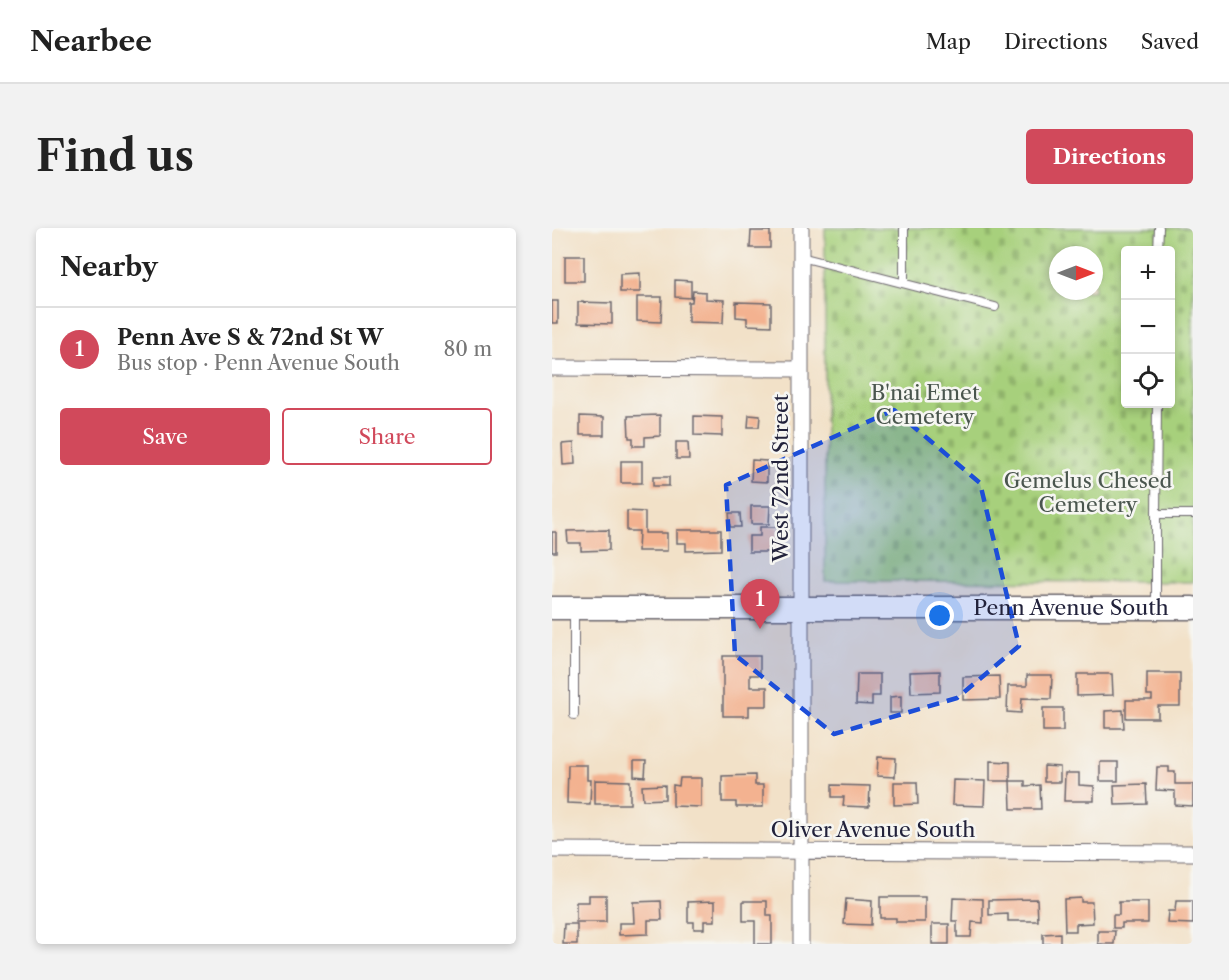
<!DOCTYPE html>
<html lang="en">
<head>
<meta charset="utf-8">
<style>
  body { margin:0; font-family:"Libre Caslon Text",serif; background:#f2f2f2; color:#222 }
  .controls { position:absolute; right:18px; top:18px; display:grid; overflow:hidden; border-radius:6px; box-shadow:0 3px 9px #0003 }
  .controls button { width:54px; height:54px; display:grid; place-items:center; padding:0; border:0; border-bottom:2px solid #e0e0e0; background:#fff; color:#222; font:30px sans-serif }
  .compass { position:absolute; left:497px; top:18px; width:54px; height:54px; border-radius:50%; background:#fff; box-shadow:0 3px 9px #0003; rotate:90deg }
  .you { position:absolute; left:388px; top:388px; width:21px; height:21px; margin:-15px; border:4px solid #fff; border-radius:50%; background:#1a73e8; box-shadow:0 0 0 9px #1a73e833 }
  .badge { display:grid; place-items:center; width:39px; height:39px; border-radius:50%; background:#d1495b; color:#fff; font-size:20px; font-weight:700 }
  .pin { position:absolute; translate:-50% -50px; filter:drop-shadow(0 2px 3px #0008) }
  .pin::after { content:''; position:absolute; top:32px; width:21px; height:18px; background:inherit; clip-path:polygon(0 0,100% 0,50% 100%) }
  .list { margin:0; padding:0; list-style:none }
  h2 { display:flex; justify-content:space-between; align-items:center; height:78px; margin:0; padding:0 24px; font-size:26px }
  h2 small { font-size:20px; font-weight:400; color:#767676 }
  .list li { display:grid; grid-template-columns:39px 1fr auto; gap:18px; align-items:center; box-sizing:border-box; height:84px; padding:0 24px; border-top:2px solid #e0e0e0 }
  .list b { display:block; font-size:22px; white-space:nowrap }
  .list p { margin:0; font-size:20px; white-space:nowrap; color:#767676 }
  .list em { font-size:20px; font-style:normal; color:#767676 }
  .actions { display:flex; gap:12px; padding:18px 24px }
  .actions a { flex:1; padding:14px 0; border:2px solid #d1495b; border-radius:6px; text-align:center; font-size:21px; color:#d1495b }
  .actions .main { background:#d1495b; color:#fff }
  .icon { flex:none; width:33px; height:33px; fill:none; stroke:currentColor; stroke-width:2; stroke-linecap:round; stroke-linejoin:round }
  .map { position:relative; flex:none; width:641px; height:716px; overflow:hidden; border-radius:6px }
  header { display:flex; align-items:center; gap:36px; box-sizing:border-box; height:84px; padding:0 30px; background:#fff; border-bottom:2px solid #e0e0e0 }
  header strong { font-size:28px }
  nav { display:flex; gap:33px; margin-inline-start:auto; font-size:21px }
  .intro { display:flex; align-items:center; justify-content:space-between; box-sizing:border-box; height:144px; padding:0 36px }
  h1 { margin:0; font-size:42px }
  .button { padding:15px 27px; border-radius:6px; background:#d1495b; color:#fff; font-size:21px; font-weight:700 }
  main { display:flex; gap:36px; padding:0 36px }
  aside { flex:1; background:#fff; border-radius:6px; box-shadow:0 3px 9px #0003 }
  .map>svg:first-child { display:block }
  .cemetery { fill:url(#cemetery-stones); stroke:#64795b; stroke-width:1.5; fill-rule:evenodd }
  .building { fill:#f3b290 }
  .lines { fill:none; stroke-linecap:round; stroke-linejoin:round }
  .service-casing { stroke:#6b656c; stroke-width:10 }
  .minor-casing { stroke:#6b656c; stroke-width:17 }
  .secondary-casing { stroke:#6b656c; stroke-width:25 }
  .service { stroke:#fff; stroke-width:8 }
  .minor { stroke:#fff; stroke-width:15 }
  .secondary { stroke:#fff; stroke-width:22 }
  .marked { fill:#1d4ed8; fill-opacity:0.2; stroke:#1d4ed8; stroke-width:4.5; stroke-dasharray:12 8; stroke-linejoin:round }
  .labels { text-anchor:middle; stroke-width:5; stroke-linejoin:round; paint-order:stroke }
  .park-label { font-size:21px; fill:#4a564e; stroke:#f6f6f2 }
  .street-label { font-size:21px; fill:#22223b; stroke:#f6f6f2 }
</style>
</head>
<body>
<header>
<strong>Nearbee</strong>
<nav><a>Map</a><a>Directions</a><a>Saved</a></nav>
</header>
<div class="intro"><h1>Find us</h1><a class="button">Directions</a></div>
<main>
<aside>
<h2>Nearby<small></small></h2>
<ul class="list">
<li><span class="badge">1</span><div><b>Penn Ave S &amp; 72nd St W</b><p>Bus stop · Penn Avenue South</p></div><em>80 m</em></li>
</ul>
<div class="actions"><a class="main">Save</a><a>Share</a></div>
</aside>
<div class="map">
<svg width="641" height="716" viewBox="0 0 641 716">
  <defs>
    <pattern id="cemetery-stones" width="16" height="16" patternUnits="userSpaceOnUse" patternTransform="scale(1.5)"><rect width="16" height="16" fill="#a7d07b"/><path d="M2 7V4a2 2 0 0 1 4 0v3zM10 15v-3a2 2 0 0 1 4 0v3z" fill="#8fb26b"/></pattern>
  </defs>
  <rect width="100%" height="100%" fill="#f6f6f2"/>
  <filter id="ink" filterUnits="userSpaceOnUse"><feTurbulence type="fractalNoise" baseFrequency=".0167" numOctaves="2"/><feDisplacementMap in="SourceGraphic" scale="12" xChannelSelector="R" yChannelSelector="G"/><feConvolveMatrix kernelMatrix="1 2 1 2 8 2 1 2 1" color-interpolation-filters="sRGB"/></filter>
  <filter id="wash" filterUnits="userSpaceOnUse"><feTurbulence type="fractalNoise" baseFrequency=".008" numOctaves="4" result="noise"/><feDisplacementMap in="SourceGraphic" scale="24" xChannelSelector="R" yChannelSelector="G"/><feGaussianBlur stdDeviation="1.35" result="paint"/><feColorMatrix in="noise" values="0 0 0 0 0 0 0 0 0 0 0 0 0 0 0 0 0 1.4 0 .05"/><feComposite in="paint" operator="in"/></filter>
  <g filter="url(#wash)">
    <rect width="100%" height="100%" fill="#f2e1c8"/>
    <path class="cemetery" d="M273,0h368v354l-368,-1zM574,22h44v154h-44zM506,27h36v36h-36z"/>
    <g id="blocks">
      <path class="building" d="M199,3h19v17h-20z
        M13,28h19v25h-19z
        M88,45v19h-20v-18z
        M123,52l16,1v17l-16,-1z
        M141,63l13,1v7l18,1 -1,23 -35,-1v-20h4z
        M85,69h25l-1,25 -24,-1z
        M0,73h6v22h-6z
        M26,74l34,1v21l-34,-1z
        M184,74l35,1v23l-24,-1v-7l-11,-1z
        M108,187v21l-15,1v9h-12v-8h-4l-1,-22z
        M197,187l11,1 -1,11h-11z
        M28,188l24,1v18h-24z
        M142,188l28,1v19l-28,-1z
        M124,214h12l1,17h-13z
        M22,215l1,21 -12,1 -1,-21z
        M200,232l15,1v21l-16,-1z
        M69,233h21v22h-21z
        M101,249h16v9h-16z
        M199,278h19l-1,18h-18z
        M75,283l18,1v21h22v18h-29l1,-20h-12z
        M177,285h11l1,14h-11z
        M208,299h18v25h-29v-16h11z
        M57,302v20l-28,1v-8h-13l-1,-12z
        M125,302h44v20l-35,1v-8h-9z
        M0,304h4v20h-4z
        M171,428h37v19h-10v12h17v19h-18v10h-26z
        M388,443v21l-29,1 -1,-21z
        M595,445h33v33h-22v12h-32v-18h26v-5h-5z
        M305,446h23v22h-8v9l-16,-1z
        M525,446h35l1,21 -36,1z
        M475,447h25l-1,24 -29,-1 -1,15 -14,-1 1,-26h19z
        M447,448l1,23 -37,1v-23z
        M349,468v17h-11v-16z
        M491,480h20v23h-20z
        M571,482l1,18h-19v-17z
        M326,529l18,1 -1,19 -18,-1z
        M82,533h12l-1,16 -11,-1z
        M438,533l20,1v19h-20z
        M548,534h18v19h-18z
        M16,537h19v15h4l-1,24 -23,-1z
        M492,538l16,1v15h-16z
        M605,539h12v5h6v12h18v22l-18,-1v-14l-19,-1z
        M513,545h14v12l15,1v15h-30z
        M203,547v10h8v22h-27v-5h-14v-26z
        M128,550h21v29l-28,-1v-21l6,1z
        M43,552l35,1v23h-35z
        M401,552l32,1 -1,25 -32,-1z
        M458,553h15v5l15,-1 1,24h-30z
        M342,554h23l1,22 -24,1z
        M594,556l1,20 -32,1 -1,-20z
        M113,557v14l-22,1 -1,-14z
        M280,557l38,1 -1,21 -26,-1 1,-9h-12z
        M37,667h17v27h-30v-20h13z
        M328,669h45v25h-29v-4h-16z
        M401,670l30,1v24l-11,-1 -1,15h-14v-16h-5z
        M529,670v4h11l1,21 -17,1v7h-11l-1,-32z
        M294,671l26,2 -1,24 -27,-1z
        M485,671l1,22h-30v-7l-19,1v-15z
        M109,673l1,19h-14v14l-29,1v-12h15l-1,-21z
        M163,673v20h-11v8h-10v-7h-6v-20z
        M191,673h24v15h5v28h-17v-23h-12z
        M624,673h17v23l-26,-1 1,-12h7z
        M567,674h29v21h-26v5h-9v-13h6z
        M12,696h13v20h-14z
        M380,696h17v20h-17z
        M546,703h17l-1,13h-16z
        M508,705v11h-17v-10z"/>
    </g>
  </g>
  <g filter="url(#ink)">
    <use href="#blocks" fill-opacity="0" stroke="#6b656c" stroke-width="1.5"/>
    <g class="lines">
      <defs>
        <path id="service" d="M606,22l1,-22
          M249,29l194,50
          M352,55v-55
          M604,286l1,-110
          M604,376v-90h37
          M22,487v-104"/>
        <path id="minor" d="M0,140l249,1
          M0,622l641,3
          M249,716v-716"/>
        <g id="secondary">
          <path id="s1" d="M0,380h641"/>
        </g>
      </defs>
      <use href="#service" class="service-casing"/>
      <use href="#minor" class="minor-casing"/>
      <use href="#secondary" class="secondary-casing"/>
      <use href="#service" class="service"/>
      <use href="#minor" class="minor"/>
      <use href="#secondary" class="secondary"/>
    </g>
  </g>
  <path class="marked" d="M342,182l86,73 39,163 -62,52 -123,36 -99,-79 -9,-170z"/>
  <g class="labels">
    <g class="park-label">
      <text x="373" y="172">B'nai Emet<tspan x="373" dy="24">Cemetery</tspan></text>
      <text x="536" y="260">Gemelus Chesed<tspan x="536" dy="24">Cemetery</tspan></text>
    </g>
    <g class="street-label">
      <text transform="translate(229 250) rotate(-90)" y="7">West 72nd Street</text>
      <text dy="7" stroke="none"><textPath href="#s1" startOffset="519">Penn Avenue South</textPath></text>
      <text x="321" y="609">Oliver Avenue South</text>
    </g>
  </g>
</svg>
<div class="controls">
<button>+</button>
<button>−</button>
<button><svg class="icon" aria-label="locate" viewBox="0 0 24 24"><circle cx="12" cy="12" r="6"/><path d="M12 2v4M12 18v4M2 12h4M18 12h4"/></svg></button>
</div>
<svg class="compass" viewBox="-18 -18 36 36"><path d="M0-13l5 13h-10z" fill="#e53935"/><path d="M0 13l5-13h-10z" fill="#767676"/></svg>
<div class="you"></div>
<div class="pin badge" style="left:208px;top:401px">1</div>
</div>
</main>
</body>
</html>
